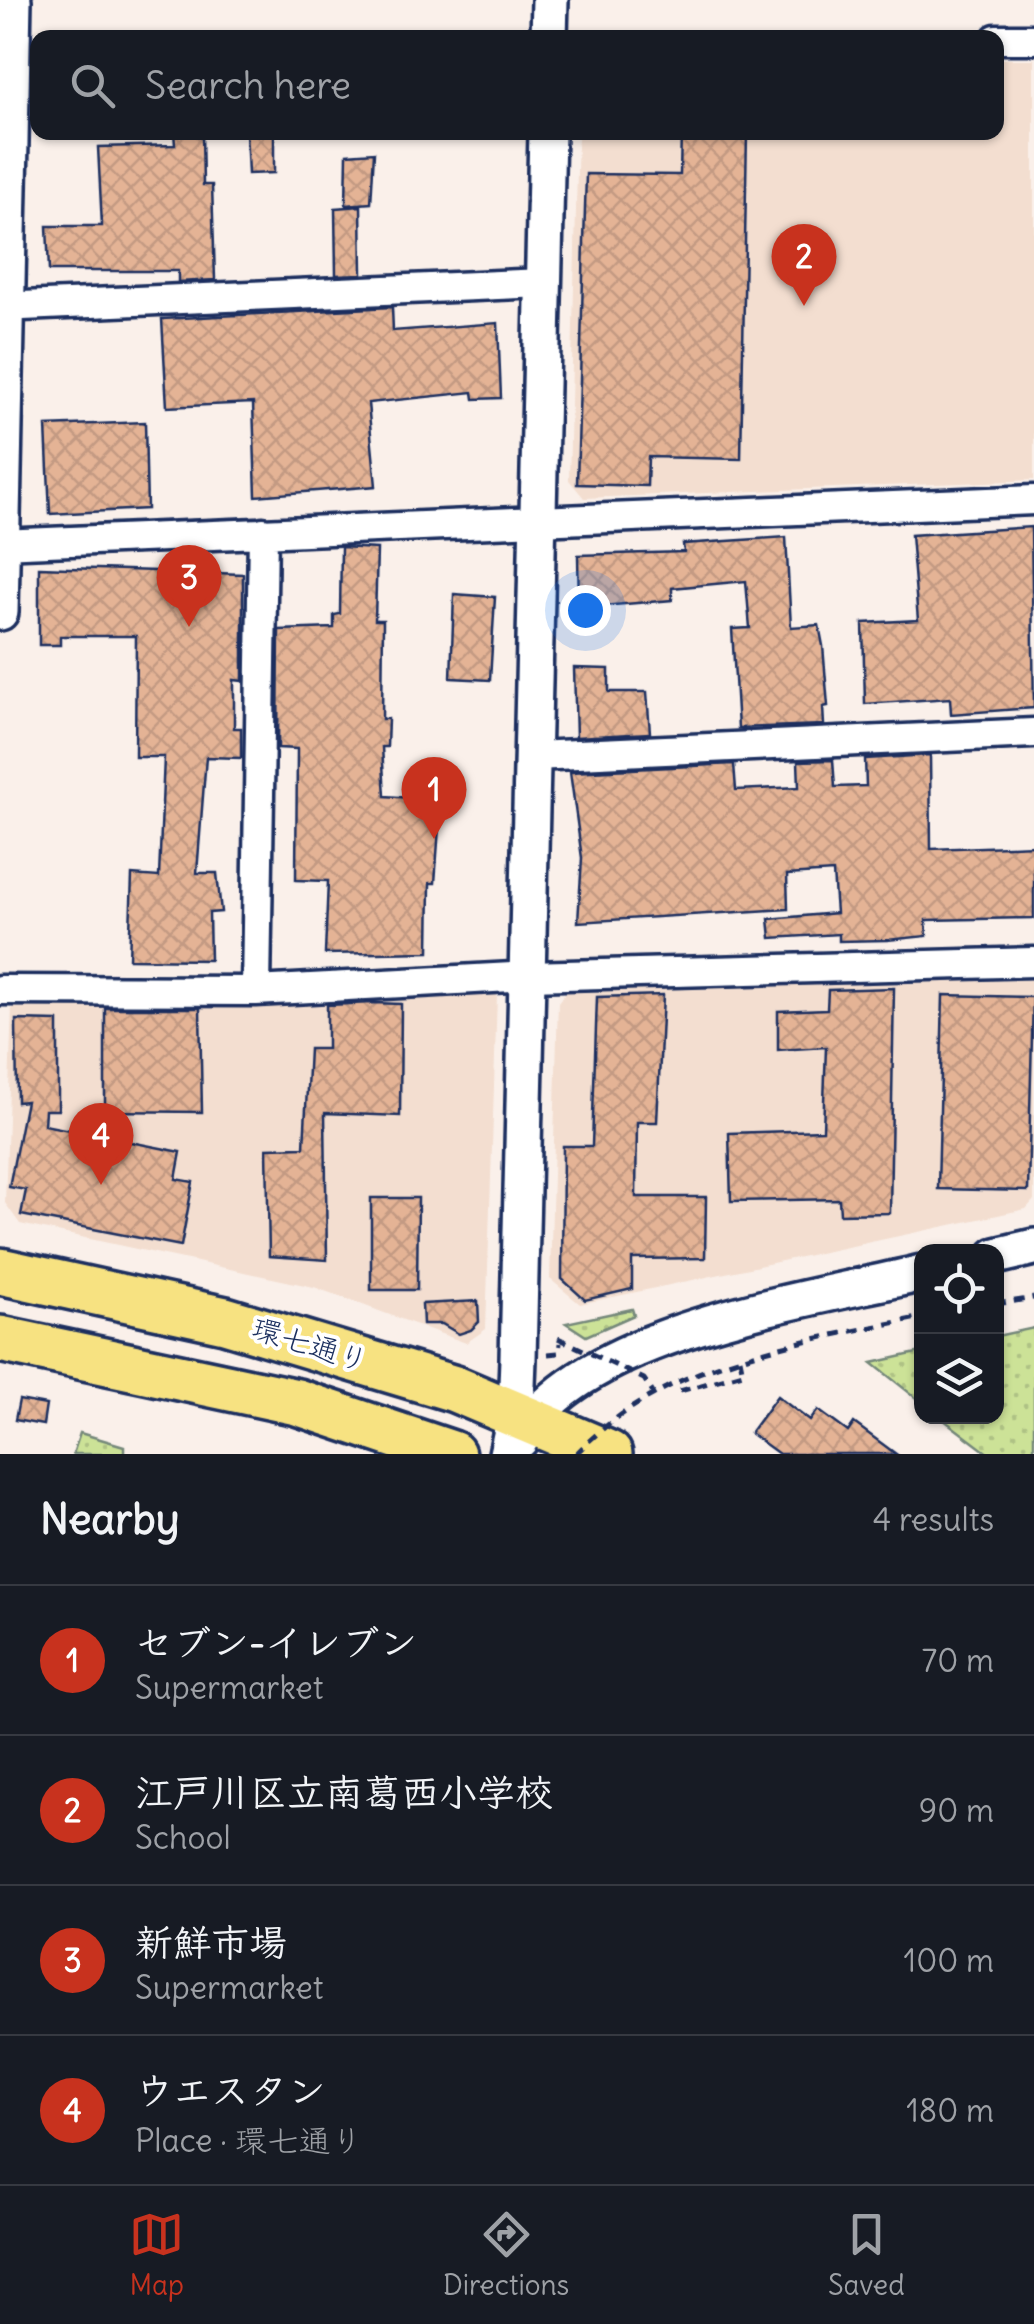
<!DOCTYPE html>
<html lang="en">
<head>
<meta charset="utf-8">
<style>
  body { margin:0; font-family:Delius,"Klee One",sans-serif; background:#242831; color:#f1f3f6 }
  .controls { position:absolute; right:30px; bottom:30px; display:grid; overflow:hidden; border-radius:20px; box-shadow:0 2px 8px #0004 }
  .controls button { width:90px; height:90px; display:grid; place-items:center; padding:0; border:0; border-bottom:2px solid #363941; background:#171b24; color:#f1f3f6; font:50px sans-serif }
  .you { position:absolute; left:585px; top:610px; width:35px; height:35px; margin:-25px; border:8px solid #fff; border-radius:50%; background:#1a73e8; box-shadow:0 0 0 15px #1a73e833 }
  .badge { display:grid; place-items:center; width:65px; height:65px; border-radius:50%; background:#c8321e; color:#fff; font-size:32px; font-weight:700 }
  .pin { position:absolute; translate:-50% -82px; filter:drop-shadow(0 2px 5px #0008) }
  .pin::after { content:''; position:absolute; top:52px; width:35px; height:30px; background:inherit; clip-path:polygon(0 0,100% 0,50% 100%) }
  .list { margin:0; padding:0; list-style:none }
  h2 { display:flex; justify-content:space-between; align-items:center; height:130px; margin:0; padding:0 40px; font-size:42px }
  h2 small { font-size:32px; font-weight:400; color:#9ea1a6 }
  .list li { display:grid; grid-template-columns:65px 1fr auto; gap:30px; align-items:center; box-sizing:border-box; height:150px; padding:0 40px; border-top:2px solid #363941 }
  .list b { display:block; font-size:38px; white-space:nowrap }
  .list p { margin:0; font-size:32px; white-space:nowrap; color:#9ea1a6 }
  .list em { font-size:32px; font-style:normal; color:#9ea1a6 }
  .icon { flex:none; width:55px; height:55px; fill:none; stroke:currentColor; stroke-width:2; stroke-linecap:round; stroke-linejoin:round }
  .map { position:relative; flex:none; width:1034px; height:1454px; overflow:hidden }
  .search { position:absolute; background:#171b24; box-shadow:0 2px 8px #0004; left:30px; right:30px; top:30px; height:110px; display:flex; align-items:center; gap:25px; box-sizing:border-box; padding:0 35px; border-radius:20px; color:#9ea1a6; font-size:38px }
  .sheet { height:730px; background:#171b24 }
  nav { display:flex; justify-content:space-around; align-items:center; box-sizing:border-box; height:140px; border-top:2px solid #363941; background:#171b24; font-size:28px; color:#9ea1a6 }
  nav a { display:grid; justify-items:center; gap:5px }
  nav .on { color:#c8321e }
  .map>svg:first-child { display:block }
  .built { fill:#f3ded0 }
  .grass { fill:url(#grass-dots); stroke:#74887a; stroke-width:2.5 }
  .building { fill:url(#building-cross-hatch); stroke:#1b2f5e; stroke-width:2.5 }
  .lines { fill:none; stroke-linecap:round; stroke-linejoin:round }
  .minor-casing { stroke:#1b2f5e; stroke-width:35 }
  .tertiary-casing { stroke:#1b2f5e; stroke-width:42 }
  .primary-casing { stroke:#1b2f5e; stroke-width:52 }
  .path { stroke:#1b2f5e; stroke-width:5; stroke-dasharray:10 8; stroke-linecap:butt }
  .minor { stroke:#fff; stroke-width:28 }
  .tertiary { stroke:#fff; stroke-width:35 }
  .primary { stroke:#f7e281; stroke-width:45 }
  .path-bridge { stroke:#1b2f5e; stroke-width:5; stroke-dasharray:10 8; stroke-linecap:butt }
  .labels { text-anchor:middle; stroke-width:8; stroke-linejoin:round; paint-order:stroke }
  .street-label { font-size:30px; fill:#1b2f5e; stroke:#fff }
</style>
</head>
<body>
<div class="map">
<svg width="1034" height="1454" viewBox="0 0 1034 1454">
  <defs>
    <pattern id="grass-dots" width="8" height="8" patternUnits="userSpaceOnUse" patternTransform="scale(2.5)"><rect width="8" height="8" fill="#cce297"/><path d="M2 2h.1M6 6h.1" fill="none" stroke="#afc285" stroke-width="1.8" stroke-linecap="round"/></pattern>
    <pattern id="building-cross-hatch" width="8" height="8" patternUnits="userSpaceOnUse" patternTransform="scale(2.5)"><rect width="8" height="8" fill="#e4b395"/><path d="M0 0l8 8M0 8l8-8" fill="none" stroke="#c39a83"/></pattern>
  </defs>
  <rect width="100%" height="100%" fill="#faf0ea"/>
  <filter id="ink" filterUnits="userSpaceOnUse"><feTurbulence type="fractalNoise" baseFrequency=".01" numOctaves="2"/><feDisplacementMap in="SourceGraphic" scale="20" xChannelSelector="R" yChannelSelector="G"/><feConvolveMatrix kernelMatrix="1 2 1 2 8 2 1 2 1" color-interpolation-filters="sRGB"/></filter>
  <g filter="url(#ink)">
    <path class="built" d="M997,59h37v421l-450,18 -15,-18 9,-347 418,-1z
      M1034,977v223l-8,9 -446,95 -30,-25 8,-277 10,-13z
      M337,994l160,1 -11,334 -20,14 -152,-56 -294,-63 -15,-21 7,-198z"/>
    <path class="grass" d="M632,1309l2,6 -48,21 -20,-13z
      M1034,1328v125l-45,1 -49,-37 56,-1 1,-80z
      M921,1352v50l-49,-39z
      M80,1433l44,13v8h-51z"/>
    <path class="building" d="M174,132h28l1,53h9l3,95 -37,2v-11h-129l-2,-45h55l-4,-79 77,-2z
      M246,132h28v41l-26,1z
      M681,132h66l-6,327 -93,-2 -1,29 -70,-2 9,-310 94,1z
      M374,152l-3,51 -25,2 1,-51z
      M361,206l1,68 -26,1 -1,-67z
      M392,307l1,24 105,-8 3,75 -27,1 -1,-7 -105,11 8,83 -120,10 -3,-93 -86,4 -5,-88z
      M145,422l2,87 -97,5 -4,-88z
      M1031,527l3,181 -83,6 -1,-16 -85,6 -2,-81 55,-3 -7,-85z
      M786,537l5,90 28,-2 4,21 5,60 -5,1 1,18 -86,3 -6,-99 18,-1 -4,-47 -74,7v12l-93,8 -1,-53 106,-3 -1,-8z
      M341,547l36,2 -2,71h8l-1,99h6l-1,28h-5l3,49 56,4 -6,83h-5l-1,69 -104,2 3,-73 -32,-1 1,-131 -19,-1 1,-118 55,-2v-13l6,-1z
      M39,567l204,7v107l-9,-1v48h7v30l-35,-1 -9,116h20l4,39 -12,1 1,47 -81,-1 3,-84 27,2 5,-120h-29l1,-121h-76v9h-21z
      M454,594l41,3 -5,83 -39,-2z
      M574,668l35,1v23h38l3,41 -74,4z
      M930,755l1,94 103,-4v73l-108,2 1,16 -40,4 -48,1v-7l-68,4 -2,-19 67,-6 -3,-41 -46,3 1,34 -210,13 4,-64 -12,-86 164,-8 2,26 63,-3 -1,-26 35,-1 2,27 31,-1 -1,-27z
      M894,988l-4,225 -50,1 -1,-15 -108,2 -2,-68 94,-3 3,-83 -48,3v-39l49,-2 1,-19z
      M663,995l-6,127h-20l-1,75h70l-1,61 -73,1v30l-47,11 -23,-21 1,-133h29l5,-149z
      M943,995l90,2 -5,194 -90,-2z
      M373,1003l28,1 -1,112 -75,-3 2,147 -58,-4 -2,-108 37,-1 5,-98h18v-44z
      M105,1008h95l2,104 -97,-1z
      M16,1020l42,1v89h-13l-1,15 137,27 -5,27 17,3 -12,64 -160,-31 5,-25 -17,-3 17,-86 -9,1z
      M371,1198h47l-1,92h-46z
      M478,1301l1,21 -8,8 -12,4 -17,-10h-19l-1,-20z
      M777,1396l33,25 8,-11 30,22 6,-9 42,31h-117l-29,-21z
      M19,1400l27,5 -3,20 -28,-5z"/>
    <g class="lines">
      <defs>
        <path id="minor" d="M996,39h38
          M0,307l544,-24
          M0,544l1034,-44
          M534,756l500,-23
          M0,990l256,1 273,-15 505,-14
          M256,991l7,-459"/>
        <path id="tertiary" d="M549,38l1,-38
          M0,612l13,-612
          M996,1256l38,-9
          M520,1440c58,-109 290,-140 402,-167
          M507,1454l9,-43 2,-52 29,-1227"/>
        <path id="primary" d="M0,1271l225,49 230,69 154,65
          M0,1339l297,63 155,52"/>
      </defs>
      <use href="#minor" class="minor-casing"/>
      <use href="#tertiary" class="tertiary-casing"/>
      <use href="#primary" class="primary-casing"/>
      <path class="path" d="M996,1304l38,-6
        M548,1354l11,-1 1,-10
        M680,1391l63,-18 -3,-15"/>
      <use href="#minor" class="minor"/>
      <use href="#tertiary" class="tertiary"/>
      <use href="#primary" class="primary"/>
      <path class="path-bridge" d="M558,1338l86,41 9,14
        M576,1454c91,-96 223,-111 346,-137"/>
    </g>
  </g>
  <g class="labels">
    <g class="street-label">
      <text transform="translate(310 1345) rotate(17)" y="10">環七通り</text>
    </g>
  </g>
</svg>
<div class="controls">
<button><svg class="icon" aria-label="locate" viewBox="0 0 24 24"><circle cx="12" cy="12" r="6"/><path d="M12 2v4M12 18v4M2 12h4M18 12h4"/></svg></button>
<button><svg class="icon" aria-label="layers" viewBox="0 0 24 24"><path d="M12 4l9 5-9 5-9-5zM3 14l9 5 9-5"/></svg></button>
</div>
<div class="you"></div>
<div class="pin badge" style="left:434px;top:839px">1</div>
<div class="pin badge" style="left:804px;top:306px">2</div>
<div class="pin badge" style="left:189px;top:627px">3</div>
<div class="pin badge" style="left:101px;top:1185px">4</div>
<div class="search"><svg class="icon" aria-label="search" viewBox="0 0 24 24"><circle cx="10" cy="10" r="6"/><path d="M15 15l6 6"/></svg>Search here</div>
</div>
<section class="sheet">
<h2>Nearby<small>4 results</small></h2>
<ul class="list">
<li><span class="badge">1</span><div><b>セブン-イレブン</b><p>Supermarket</p></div><em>70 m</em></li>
<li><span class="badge">2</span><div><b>江戸川区立南葛西小学校</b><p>School</p></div><em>90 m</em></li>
<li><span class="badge">3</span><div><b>新鮮市場</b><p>Supermarket</p></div><em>100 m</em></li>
<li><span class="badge">4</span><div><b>ウエスタン</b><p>Place · 環七通り</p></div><em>180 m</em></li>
</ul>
</section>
<nav>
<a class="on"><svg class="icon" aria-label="map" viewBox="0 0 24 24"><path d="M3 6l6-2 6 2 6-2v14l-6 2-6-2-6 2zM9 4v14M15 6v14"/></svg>Map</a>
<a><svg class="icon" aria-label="directions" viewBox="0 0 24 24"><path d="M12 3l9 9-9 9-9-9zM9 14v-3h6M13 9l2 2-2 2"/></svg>Directions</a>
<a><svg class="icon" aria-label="saved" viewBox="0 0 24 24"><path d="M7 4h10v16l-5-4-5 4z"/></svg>Saved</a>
</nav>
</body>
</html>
